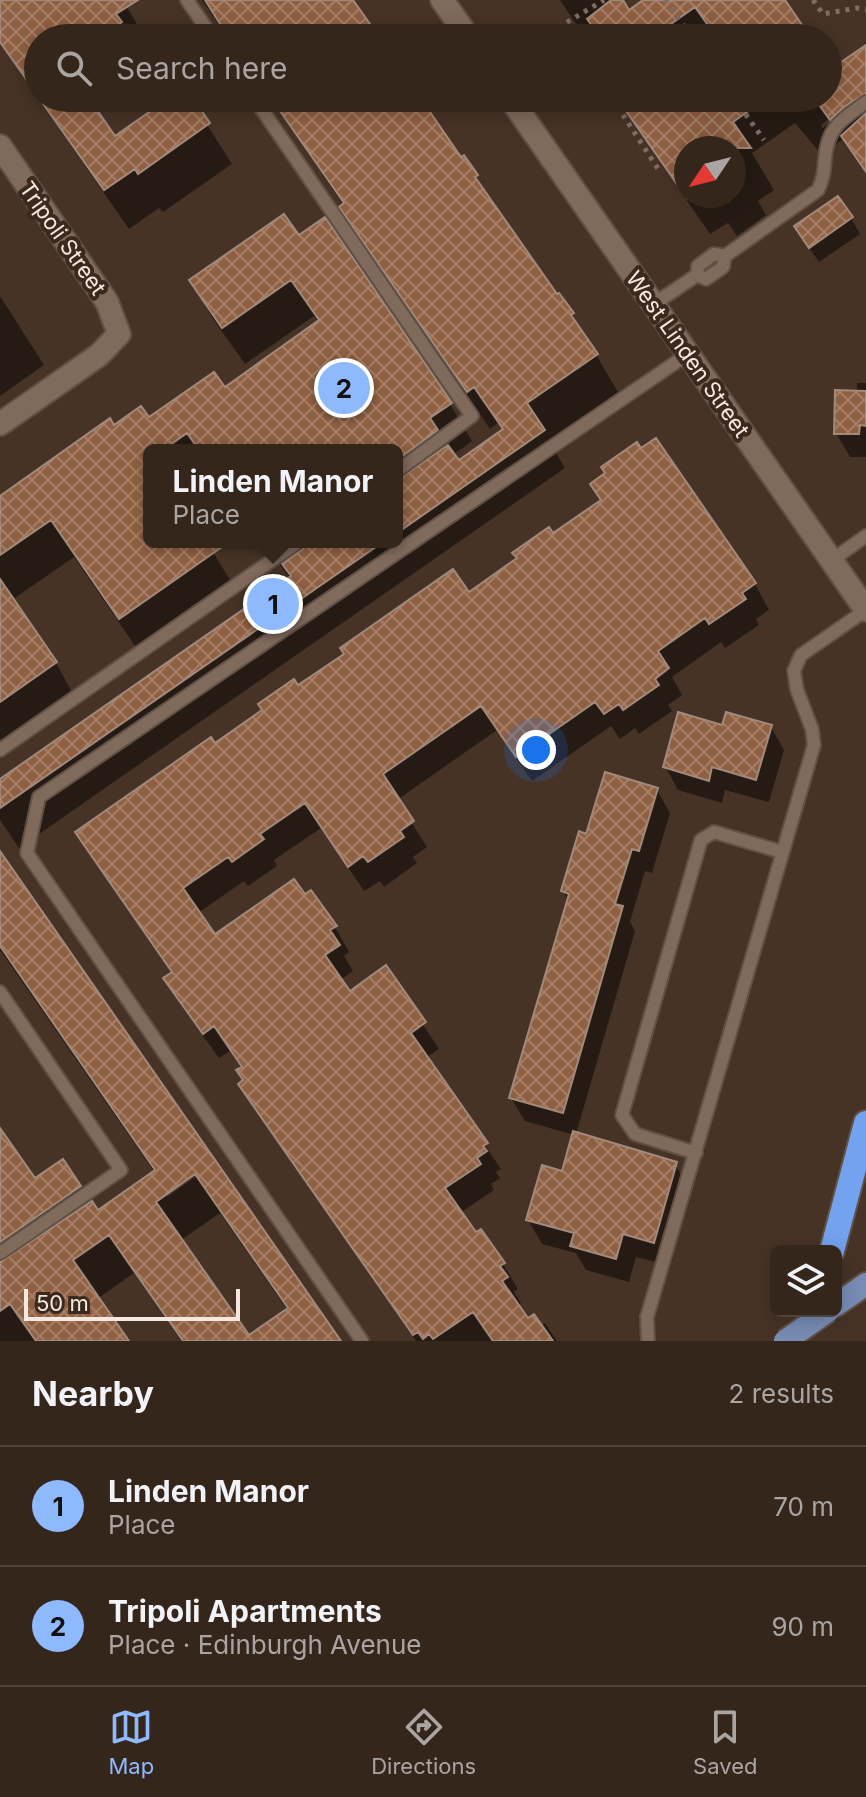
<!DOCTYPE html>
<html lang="en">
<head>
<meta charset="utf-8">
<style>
  body { margin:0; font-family:Inter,sans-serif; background:#403229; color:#f1f3f6 }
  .controls { position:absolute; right:24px; bottom:24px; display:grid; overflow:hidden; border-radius:12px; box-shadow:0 4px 20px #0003 }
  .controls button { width:72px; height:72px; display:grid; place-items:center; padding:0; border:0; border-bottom:2px solid #4f433b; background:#35261c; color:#f1f3f6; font:40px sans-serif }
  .compass { position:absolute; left:674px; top:136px; width:72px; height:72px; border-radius:50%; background:#35261c; box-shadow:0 4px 20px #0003; rotate:235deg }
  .scale { position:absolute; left:24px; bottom:20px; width:216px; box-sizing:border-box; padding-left:8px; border:4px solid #f5e8e0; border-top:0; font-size:22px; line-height:28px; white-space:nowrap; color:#f5e8e0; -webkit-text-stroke:6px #3c291d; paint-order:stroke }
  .you { position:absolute; left:536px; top:750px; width:28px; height:28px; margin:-20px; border:6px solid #fff; border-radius:50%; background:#1a73e8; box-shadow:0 0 0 12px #1a73e833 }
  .badge { display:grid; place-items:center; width:52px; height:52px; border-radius:50%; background:#8eb9fd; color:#111; font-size:26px; font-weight:700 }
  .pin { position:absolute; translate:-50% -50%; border:4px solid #fff; box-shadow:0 2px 8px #0006 }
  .popup { position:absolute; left:143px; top:444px; width:260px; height:104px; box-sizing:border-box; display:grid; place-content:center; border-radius:12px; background:#35261c; filter:drop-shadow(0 2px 6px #0005); font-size:26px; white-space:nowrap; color:#aaa5a3 }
  .popup b { font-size:30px; color:#f1f3f6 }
  .popup::after { content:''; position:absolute; left:50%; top:100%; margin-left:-16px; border:16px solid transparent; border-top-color:#35261c }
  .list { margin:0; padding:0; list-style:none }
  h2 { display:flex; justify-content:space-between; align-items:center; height:104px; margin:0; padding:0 32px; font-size:34px }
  h2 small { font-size:26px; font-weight:400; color:#aaa5a3 }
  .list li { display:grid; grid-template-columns:52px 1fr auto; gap:24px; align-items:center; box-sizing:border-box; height:120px; padding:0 32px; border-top:2px solid #4f433b }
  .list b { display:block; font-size:30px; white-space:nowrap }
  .list p { margin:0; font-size:26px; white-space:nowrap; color:#aaa5a3 }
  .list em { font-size:26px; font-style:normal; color:#aaa5a3 }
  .icon { flex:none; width:44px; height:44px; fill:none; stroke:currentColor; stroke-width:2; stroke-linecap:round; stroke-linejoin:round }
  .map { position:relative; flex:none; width:866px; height:1341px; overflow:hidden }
  .search { position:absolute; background:#35261c; box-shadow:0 4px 20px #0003; left:24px; right:24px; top:24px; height:88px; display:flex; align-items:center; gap:20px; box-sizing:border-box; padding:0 28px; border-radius:44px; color:#aaa5a3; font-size:30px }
  .sheet { height:344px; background:#35261c }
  nav { display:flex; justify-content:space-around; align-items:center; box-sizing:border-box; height:112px; border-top:2px solid #4f433b; background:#35261c; font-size:22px; color:#aaa5a3 }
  nav a { display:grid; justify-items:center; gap:4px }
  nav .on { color:#8eb9fd }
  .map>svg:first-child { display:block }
  .shadow { fill:#0007; fill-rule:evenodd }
  .building { fill:url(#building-cross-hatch); stroke:#a18a7c; stroke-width:2; fill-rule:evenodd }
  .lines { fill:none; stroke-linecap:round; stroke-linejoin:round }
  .service-casing { stroke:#605045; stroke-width:16 }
  .minor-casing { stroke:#605045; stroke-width:26 }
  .tertiary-casing { stroke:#605045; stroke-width:26 }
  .primary-casing { stroke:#605045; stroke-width:26 }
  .motorway-casing { stroke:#605045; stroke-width:28 }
  .path { stroke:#7f6d61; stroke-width:5; stroke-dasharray:4 6; stroke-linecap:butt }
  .service { stroke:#806a5c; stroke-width:12 }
  .minor { stroke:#806a5c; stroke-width:22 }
  .tertiary { stroke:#806a5c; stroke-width:22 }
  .primary { stroke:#788cb4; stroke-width:22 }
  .motorway { stroke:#73a2ef; stroke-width:24 }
  .primary-bridge-casing { stroke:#605045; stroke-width:26; stroke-linecap:butt }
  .primary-bridge { stroke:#788cb4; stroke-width:22 }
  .labels { text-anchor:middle; stroke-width:8; stroke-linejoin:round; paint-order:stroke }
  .street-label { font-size:22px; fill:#f5e8e0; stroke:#3c291d }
</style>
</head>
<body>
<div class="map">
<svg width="866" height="1341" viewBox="0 0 866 1341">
  <defs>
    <pattern id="building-cross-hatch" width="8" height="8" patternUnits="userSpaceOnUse" patternTransform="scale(2)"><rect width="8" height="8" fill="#906042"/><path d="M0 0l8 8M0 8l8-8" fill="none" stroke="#a67e66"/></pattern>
  </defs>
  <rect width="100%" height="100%" fill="#473326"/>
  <path class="shadow" d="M0,0h123l22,38h-107v60h55l-5,3 27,37 75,-40 42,66 -69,48 -4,-4 -30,21 -129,-185z
    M202,0h147l27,38h-148z
    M560,0h49l3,4 9,-4 8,12 18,-12h134l27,38h-215l4,-2 -8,-12 -9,6z
    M866,48v126l-24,-34 -21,14 -26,-31 -43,30 22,37 -16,11 8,14 -29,21 -9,-13 -18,11 -94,-136h212v-32l3,5zM852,100l2,2 -31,26 -2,-3zM686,148h48v48h-48z
    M270,98h147l43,62 3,-2 13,18 20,35 60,86 16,17 46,78 -69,49 16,27 -546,380 -19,-28v-39l291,-202 -30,-37h136v-92h-248v92h58l29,48 -94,66 -68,-99 -62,43 44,63 21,38 -77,54v-257l113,-71 35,-7 76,-31 95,-66 -5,-7 -69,48 -32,-45 -22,-38 107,-43 152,166 22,37 -19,14 5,8 45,-32 -5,-8 -8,6 -126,-184 -22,-38 2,-1z
    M851,218l9,16 -41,28 -13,-19z
    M0,296l44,69 -44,31z
    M857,383h9v74h-16l-14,-24 21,-40z
    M655,441l100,143 14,26 -13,9 3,6 -34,23 -4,-6 -49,35 10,18 -14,10 4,6 -33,23 -4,-6 -15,11 -9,-13 -79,55 -35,-51 -100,70 30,47 -14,10 4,6 -33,24 -4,-6 -16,10 -43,-63 -47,32 3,6 -29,20 -4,-5 -46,32 17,24 120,-10 14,25 -5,4 9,15 -13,9 10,14 36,-26 53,81 -13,9 75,111 -5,3 4,6 -9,6 3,6 -34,23 16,22 5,-3 22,32 15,25 -4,3 7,11 -4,3 10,15 13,6 5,-4 12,18h-141l-161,-232 -14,-25 4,-3 -3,-12 -12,-18 -11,7 -39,-54 -15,-26 7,-5 -94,-141 137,-86 83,-58 171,-93 133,-94 38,-50z
    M723,727h48l13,23 -15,52 -44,-12 -3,13 -44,-13 -13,-24z
    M657,790l13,23 -18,60 -7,-2 -15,51 5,9 -59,203 99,30 14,24 -22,77 -31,-8 -7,25 -43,-12 -10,-17 -34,-9 -14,-24 35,-47 11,-38 -49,-14 -14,-23 58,-196 -6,-11 24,-55z
    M0,855l338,486h-157l-47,-68 -37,26 30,42h-127v-210l34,50 28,-20 35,52 58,-40 -155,-223zM202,1167l3,3 -38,27v-5zM220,1213l68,98 -39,27 -68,-98z"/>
  <path class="building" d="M0,0h138l-22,14 6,8 -23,16h-61v58l-38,-54z
    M205,0h148l27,38h-151z
    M611,0h12l6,10 14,-10h142l26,38h-94l-22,-31 -44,31h-50l-14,-19z
    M866,45v48l-22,14 -14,13 -16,-22h14v-27z
    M39,98h50l26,38 54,-38h24l17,25 -72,51 -3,-5 -31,21z
    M271,98h179l-20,14 31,45 3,-2 14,20 -3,2 82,117 2,-1 15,20 -3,2 27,39 -71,49 18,27 -148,103v-53l51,-35 11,15 44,-31 -29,-42 -7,5 -128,-185 5,-4z
    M617,98h150l-34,24 18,26h-65v49z
    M866,113v59l-25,-36z
    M838,196l15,21 -44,31 -15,-22z
    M284,214l15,21 26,-18 127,186 -22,15 8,12 -41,30v-10h-198l-12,-17 -24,17h-14v92h80l-110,77 -68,-99 -51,35v-59l110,-78 4,7 27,-19 8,11 65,-45 11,15 94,-67 -28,-40 -69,48 -33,-48z
    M835,390l31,1v35l-6,-1 -1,9h-25z
    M656,438l100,145 -14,10 4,6 -37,25 -4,-6 -47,33 11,17 -14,11 4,6 -36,25 -4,-6 -15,10 -9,-12 -79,55 -35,-51 -98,68 31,47 -14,10 4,6 -36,25 -5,-6 -15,11 -43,-64 -45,31 4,5 -32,23 -4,-5 -45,31 32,46 79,-55 11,15 6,-4 26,36 -7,4 10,15 -15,10 25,36 36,-26 40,57 -15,11 77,110 -5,3 4,5 -10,7 4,6 -36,24 31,44 5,-3 24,34 -5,3 8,11 -6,4 26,37 6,-4 19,27h-60l-20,-29 -40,27 -4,-5 -6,5 -5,-7 -5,3 -175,-251 5,-4 -7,-10 6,-3 -28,-41 -11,8 -40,-56 9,-6 -97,-140 136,-95 4,6 47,-33 -4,-6 36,-25 4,6 46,-31 -4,-6 113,-79 16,23 48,-34 -5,-5 37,-26 4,6 48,-33 -11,-16 15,-11 -4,-6 36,-25 4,6z
    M307,542h76l-383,266v-29l291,-203 -9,-12 21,-15z
    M0,579l57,83 -57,40z
    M678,712l44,13 4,-13 46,13 -16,55 -44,-13 -3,14 -46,-14z
    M605,772l53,16 -19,63 -7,-2 -17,55 8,2 -60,207 -54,-15 60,-204 -8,-3 8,-27 10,-33 7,3z
    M0,851l341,490h-158l-74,-106 -36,25 56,81h-93l-26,-37 -10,7v-49l92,-61 6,9 57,-40 -155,-224zM195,1174l93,134 -39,27 -93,-133z
    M0,1128l35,50 28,-19 18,27 -81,56z
    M573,1131l104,31 -23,81 -31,-9 -7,25 -46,-13 4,-13 -48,-13 16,-55 20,6z"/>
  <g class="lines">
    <defs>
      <path id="service" d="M187,0l26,38
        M254,98l218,318 -75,55
        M697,275l9,4 17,-12 2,-11
        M654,304l43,-29 1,-9 16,-12 11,2 93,-66c6,-12 6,-20 7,-32 3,-32 17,-38 41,-56
        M832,560l34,-24
        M0,750l298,-208
        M0,992l121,178 -121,83
        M696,1153l-61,-19 -13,-19 79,-275 13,-8 68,20
        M362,1341l-335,-488 12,-56 649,-443
        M648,1341l-1,-24 167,-572 -2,-16 -15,-39 -3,-19 7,-16 65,-45"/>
      <path id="minor" d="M0,146l107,156 12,32 -20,21 -99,69"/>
      <path id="tertiary" d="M442,0l27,38
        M510,98l356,512"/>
      <path id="primary" d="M836,1305l30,-21"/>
      <path id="motorway" d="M832,1251l34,-128"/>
    </defs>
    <use href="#service" class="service-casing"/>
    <use href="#minor" class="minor-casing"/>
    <use href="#tertiary" class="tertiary-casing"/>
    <use href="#primary" class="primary-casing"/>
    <use href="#motorway" class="motorway-casing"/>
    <path class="path" d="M665,0l27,38
      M813,0l10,14 34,-6 9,2
      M573,38l-9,-14 40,-24
      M612,98l48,74
      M734,98l30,42"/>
    <use href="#service" class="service"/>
    <use href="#minor" class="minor"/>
    <use href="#tertiary" class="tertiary"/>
    <use href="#primary" class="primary"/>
    <use href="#motorway" class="motorway"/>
    <defs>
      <path id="primary-bridge" d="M785,1341l43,-30"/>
    </defs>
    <use href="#primary-bridge" class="primary-bridge-casing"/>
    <use href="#primary-bridge" class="primary-bridge"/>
  </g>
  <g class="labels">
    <g class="street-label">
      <text transform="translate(63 238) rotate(55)" y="8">Tripoli Street</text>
      <text transform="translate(688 354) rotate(55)" y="8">West Linden Street</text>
    </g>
  </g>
</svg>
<div class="controls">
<button><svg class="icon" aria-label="layers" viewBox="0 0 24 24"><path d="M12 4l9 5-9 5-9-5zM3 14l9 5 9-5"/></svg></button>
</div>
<svg class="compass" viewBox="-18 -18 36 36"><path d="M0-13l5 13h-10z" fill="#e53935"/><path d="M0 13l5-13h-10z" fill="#aaa5a3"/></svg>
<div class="scale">50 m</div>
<div class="you"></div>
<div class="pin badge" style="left:273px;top:604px">1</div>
<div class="popup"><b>Linden Manor</b>Place</div>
<div class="pin badge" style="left:344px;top:388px">2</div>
<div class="search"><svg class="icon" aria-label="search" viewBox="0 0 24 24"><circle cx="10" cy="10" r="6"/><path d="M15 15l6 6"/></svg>Search here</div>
</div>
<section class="sheet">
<h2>Nearby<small>2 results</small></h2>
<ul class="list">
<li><span class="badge">1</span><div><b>Linden Manor</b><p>Place</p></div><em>70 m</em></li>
<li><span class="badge">2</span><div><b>Tripoli Apartments</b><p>Place · Edinburgh Avenue</p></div><em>90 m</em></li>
</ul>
</section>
<nav>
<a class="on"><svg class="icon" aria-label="map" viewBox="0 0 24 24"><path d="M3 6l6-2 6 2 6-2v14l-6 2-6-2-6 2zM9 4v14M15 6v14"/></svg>Map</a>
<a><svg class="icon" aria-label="directions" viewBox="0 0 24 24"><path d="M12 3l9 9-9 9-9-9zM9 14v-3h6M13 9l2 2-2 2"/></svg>Directions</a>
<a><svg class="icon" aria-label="saved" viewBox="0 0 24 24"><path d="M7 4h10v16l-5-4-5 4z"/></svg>Saved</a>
</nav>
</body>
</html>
